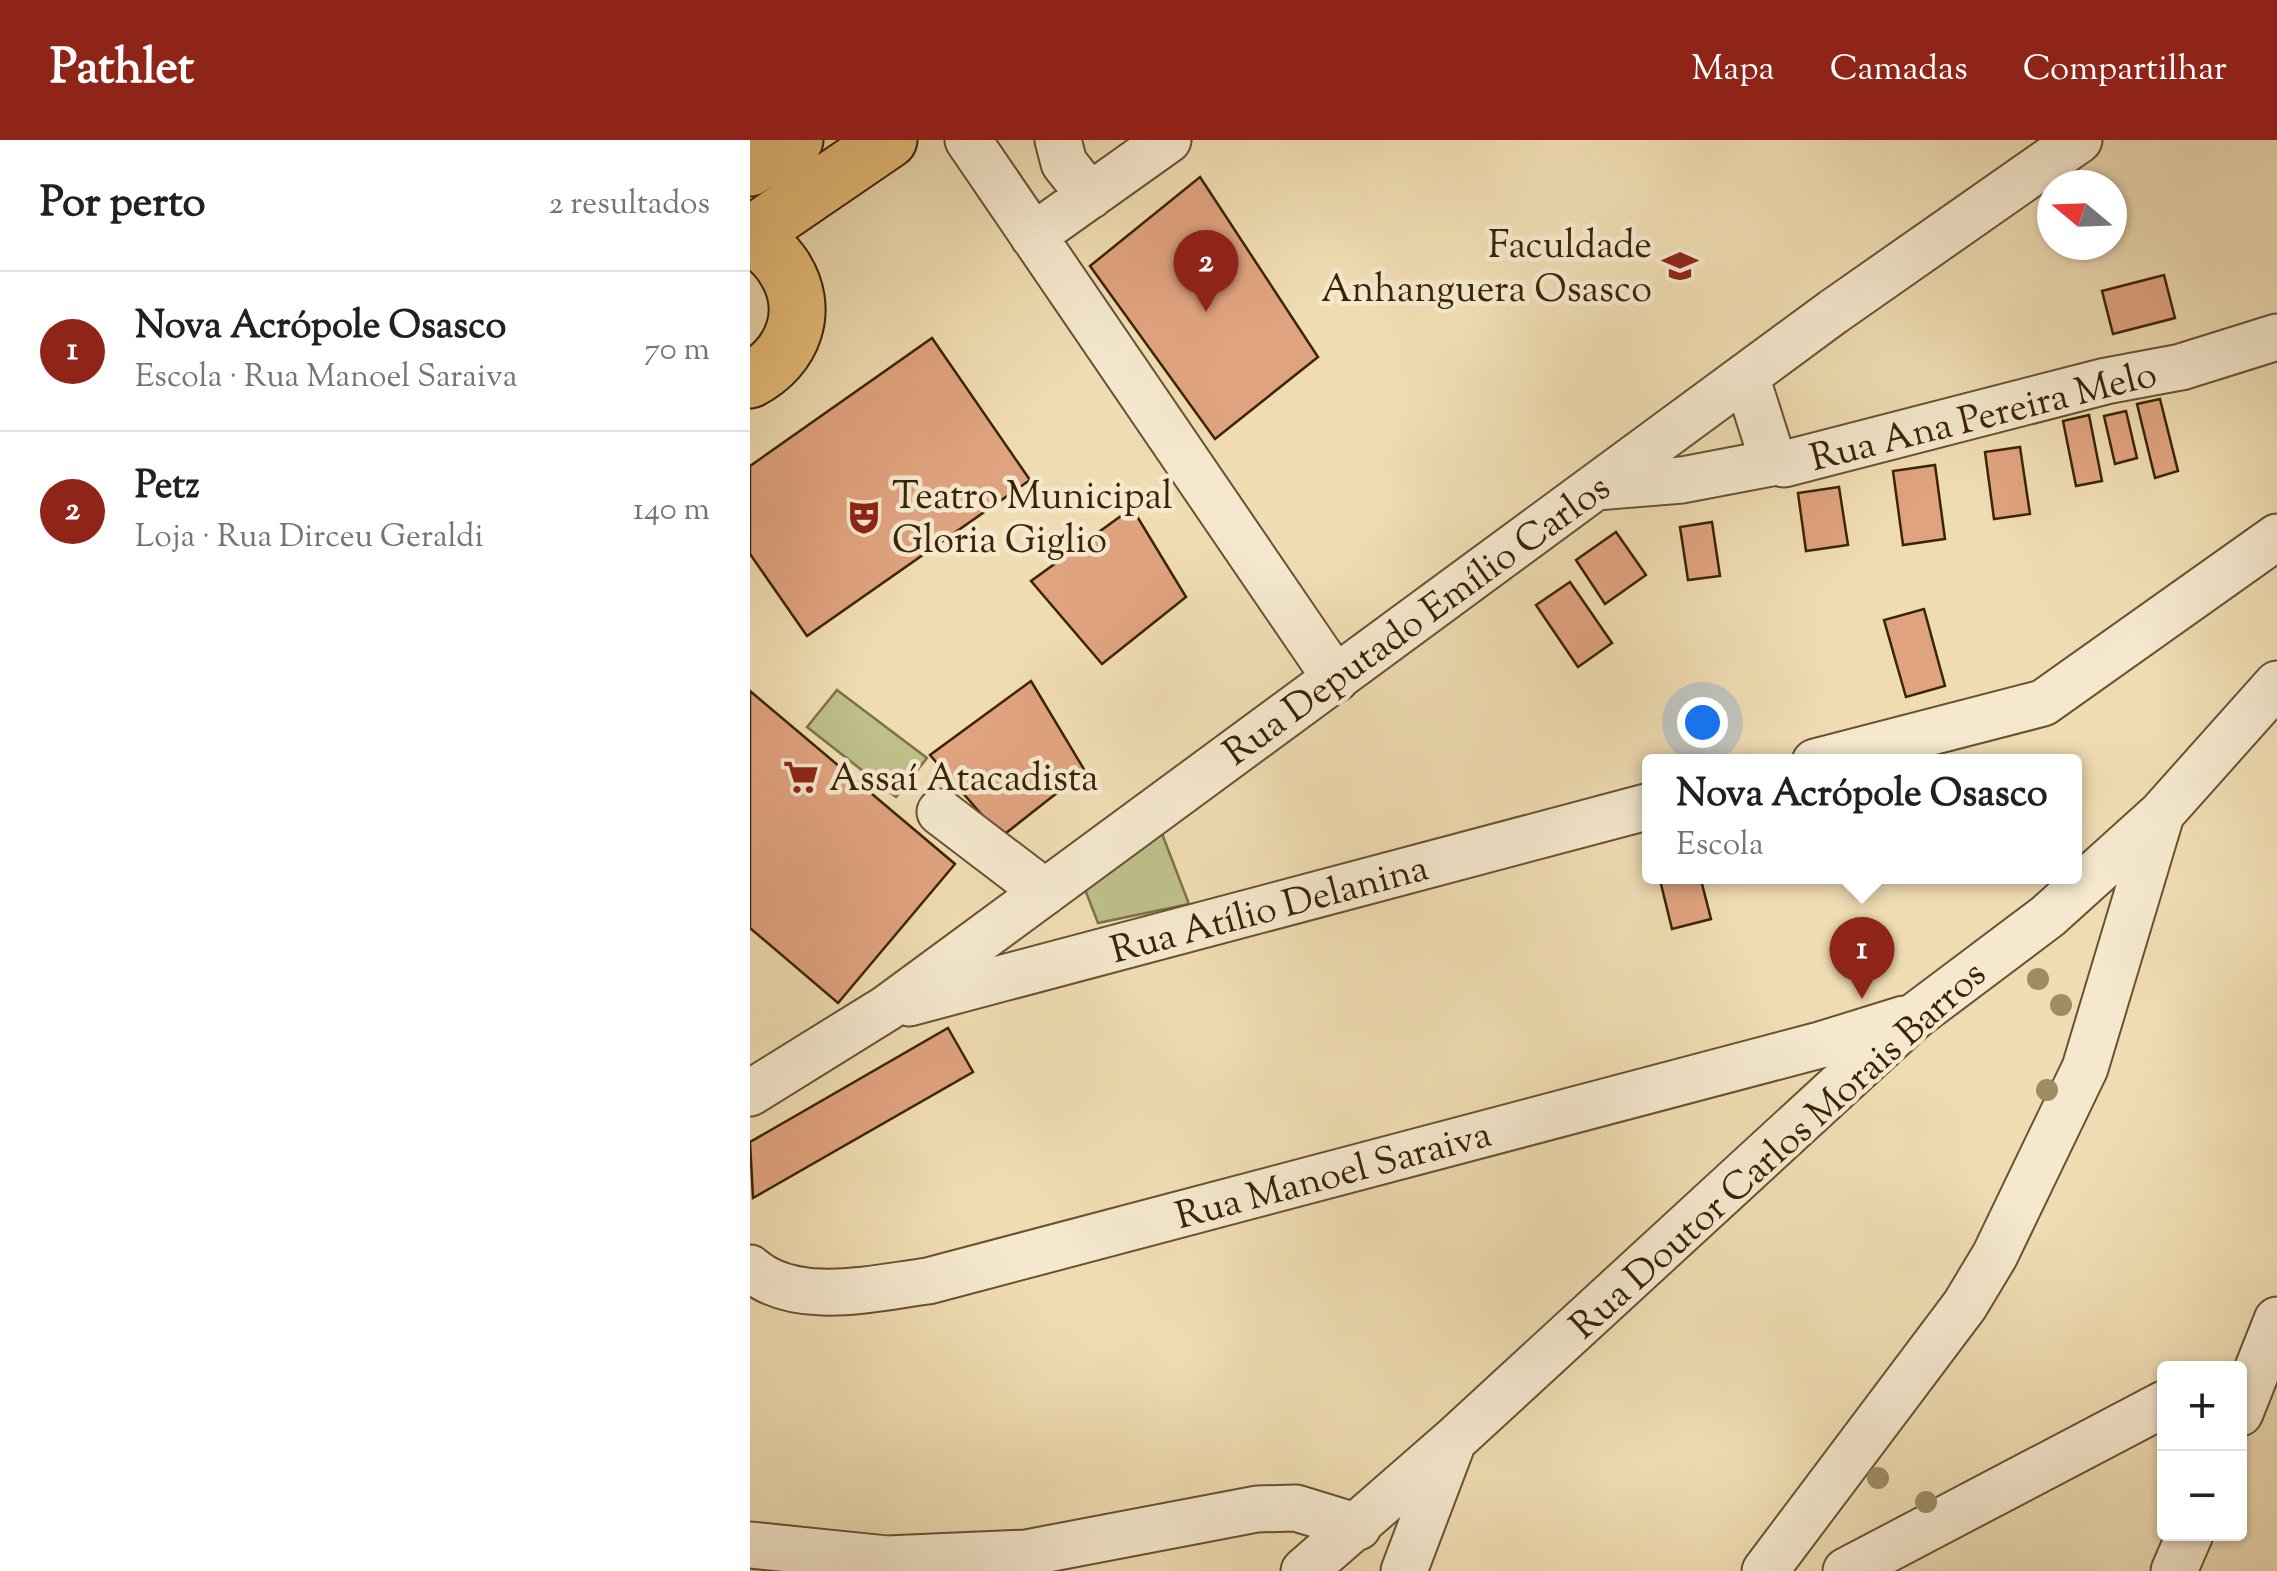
<!DOCTYPE html>
<html lang="pt">
<head>
<meta charset="utf-8">
<style>
  body { margin:0; font-family:"Sorts Mill Goudy",serif; background:#f2f2f2; color:#202124 }
  .controls { position:absolute; right:30px; bottom:30px; display:grid; overflow:hidden; border-radius:10px; box-shadow:0 2px 8px #0004 }
  .controls button { width:90px; height:90px; display:grid; place-items:center; padding:0; border:0; border-bottom:2px solid #e0e0e0; background:#fff; color:#202124; font:50px sans-serif }
  .compass { position:absolute; left:1287px; top:30px; width:90px; height:90px; border-radius:50%; background:#fff; box-shadow:0 2px 8px #0004; rotate:289deg }
  .you { position:absolute; left:952px; top:582px; width:35px; height:35px; margin:-25px; border:8px solid #fff; border-radius:50%; background:#1a73e8; box-shadow:0 0 0 15px #1a73e833 }
  .badge { display:grid; place-items:center; width:65px; height:65px; border-radius:50%; background:#8f2418; color:#fff; font-size:32px; font-weight:700 }
  .pin { position:absolute; translate:-50% -82px; filter:drop-shadow(0 2px 5px #0008) }
  .pin::after { content:''; position:absolute; top:52px; width:35px; height:30px; background:inherit; clip-path:polygon(0 0,100% 0,50% 100%) }
  .popup { position:absolute; left:892px; top:614px; width:440px; height:130px; box-sizing:border-box; display:grid; place-content:center; border-radius:10px; background:#fff; filter:drop-shadow(0 2px 8px #0005); font-size:32px; white-space:nowrap; color:#757577 }
  .popup b { font-size:38px; color:#202124 }
  .popup::after { content:''; position:absolute; left:50%; top:100%; margin-left:-20px; border:20px solid transparent; border-top-color:#fff }
  .list { margin:0; padding:0; list-style:none }
  h2 { display:flex; justify-content:space-between; align-items:center; height:130px; margin:0; padding:0 40px; font-size:42px }
  h2 small { font-size:32px; font-weight:400; color:#757577 }
  .list li { display:grid; grid-template-columns:65px 1fr auto; gap:30px; align-items:center; box-sizing:border-box; height:160px; padding:0 40px; border-top:2px solid #e0e0e0 }
  .list b { display:block; font-size:38px; white-space:nowrap }
  .list p { margin:0; font-size:32px; white-space:nowrap; color:#757577 }
  .list em { font-size:32px; font-style:normal; color:#757577 }
  .map { position:relative; flex:none; width:1527px; height:1431px; overflow:hidden }
  header { display:flex; align-items:center; gap:60px; box-sizing:border-box; height:140px; padding:0 50px; background:#8f2418; color:#fff }
  header strong { font-size:48px }
  nav { display:flex; gap:55px; margin-inline-start:auto; font-size:35px }
  main { display:flex }
  aside { flex:1; background:#fff }
  .map>svg:first-child { display:block }
  .green { fill:#bebf89; stroke:#7c7246; stroke-width:2.5 }
  .building { fill:#e0a37f; stroke:#392404; stroke-width:2.5 }
  .lines { fill:none; stroke-linecap:round; stroke-linejoin:round }
  .minor-casing { stroke:#675230; stroke-width:49 }
  .major-casing { stroke:#392404; stroke-width:59 }
  .minor { stroke:#f5e8ce; stroke-width:45 }
  .major { stroke:#e8be7a; stroke-width:55 }
  .tree { fill:#9e8c65 }
  .labels { text-anchor:middle; stroke-width:9; stroke-linejoin:round; paint-order:stroke }
  .poi-label { font-size:38px; fill:#392404; stroke:#f5e8ce; text-anchor:start }
  .street-label { font-size:38px; fill:#392404; stroke:#f5e8ce }
</style>
</head>
<body>
<header>
<strong>Pathlet</strong>
<nav><a>Mapa</a><a>Camadas</a><a>Compartilhar</a></nav>
</header>
<main>
<aside>
<h2>Por perto<small>2 resultados</small></h2>
<ul class="list">
<li><span class="badge">1</span><div><b>Nova Acrópole Osasco</b><p>Escola · Rua Manoel Saraiva</p></div><em>70 m</em></li>
<li><span class="badge">2</span><div><b>Petz</b><p>Loja · Rua Dirceu Geraldi</p></div><em>140 m</em></li>
</ul>
</aside>
<div class="map">
<svg width="1527" height="1431" viewBox="0 0 1527 1431">
  <rect width="100%" height="100%" fill="#f0dcb3"/>
  <filter id="stains"><feTurbulence type="fractalNoise" baseFrequency=".002" numOctaves="4"/><feColorMatrix values="0 0 0 0 .2 0 0 0 0 .09 0 0 0 0 .02 0 0 0 .5 -.17"/></filter>
  <radialGradient id="worn" r=".72"><stop offset=".6" stop-color="#630" stop-opacity="0"/><stop offset="1" stop-color="#630" stop-opacity=".3"/></radialGradient>
  <path class="green" d="M87,550l90,68 -31,39 -89,-70z
    M411,691l28,73 -91,19 -14,-36z"/>
  <path class="building" d="M450,37l118,180 -103,82 -125,-173z
    M1414,135l11,43 -62,16 -11,-43z
    M182,198l98,142 -223,156 -57,-82v-88z
    M1410,259l18,72 -23,7 -18,-74z
    M1376,271l11,47 -22,6 -11,-48z
    M1339,275l13,66 -26,5 -13,-65z
    M1270,307l10,67 -36,5 -9,-67z
    M1185,325l10,74 -42,6 -10,-74z
    M1089,347l9,58 -42,6 -8,-58z
    M382,368l54,89 -84,67 -71,-83z
    M962,382l8,54 -32,4 -8,-53z
    M866,392l30,43 -41,29 -29,-44z
    M820,442l42,61 -34,24 -42,-62z
    M1174,469l21,77 -39,11 -22,-77z
    M281,541l54,90 -84,66 -71,-82z
    M0,551l205,173 -117,139 -88,-75z
    M909,736h41l11,43 -39,10z
    M198,888l25,44 -220,126 -3,-56z"/>
  <g class="lines">
    <defs>
      <path id="minor" d="M218,0l368,539
        M308,0l6,23 26,33
        M283,96l135,-96
        M996,236l26,82 12,6 322,-83 75,-14 96,-30
        M846,347l86,-7 94,-18
        M1065,622l228,-59 234,-166
        M190,672l105,80
        M159,863l741,-197
        M0,953l137,-85 946,-696 246,-172
        M0,1128c45,40 124,20 178,13l892,-236 84,-26
        M1490,1273l37,-93
        M0,1405l137,14 139,-6 231,-44 39,-1 62,19
        M554,1431l149,-130 462,-425 133,-100 113,-102 116,-130
        M654,1431l47,-124
        M1015,1431l200,-266 30,-50 90,-187 76,-253
        M1096,1431l318,-167
        M1424,1431l16,-37"/>
      <path id="major" d="M0,28l45,-28
        M0,91c10,11 25,22 33,35 29,43 11,91 -33,114
        M0,95l139,-95"/>
    </defs>
    <use href="#minor" class="minor-casing"/>
    <use href="#major" class="major-casing"/>
    <use href="#minor" class="minor"/>
    <use href="#major" class="major"/>
  </g>
  <g class="tree">
    <circle cx="1288" cy="839" r="11"/>
    <circle cx="1311" cy="865" r="11"/>
    <circle cx="1297" cy="950" r="11"/>
    <circle cx="1128" cy="1338" r="11"/>
    <circle cx="1176" cy="1362" r="11"/>
  </g>
  <defs>
    <symbol id="university-bare" viewBox="-9 -9 18 18"><path d="M0-5L7-2L0 1L-7-2ZM-4 1L0 2.5L4 1V4Q0 6-4 4Z" fill="#8f2418" stroke="#f5e8ce" stroke-width="2.5" paint-order="stroke"/></symbol>
    <symbol id="theatre-bare" viewBox="-9 -9 18 18"><path d="M-5-5.5Q0-4 5-5.5V0Q5 5 0 6Q-5 5-5 0ZM-3.3-2.5H-1v1.5H-3.3ZM1-2.5H3.3v1.5H1ZM-2.8 1Q0 5.5 2.8 1Z" fill="#8f2418" stroke="#f5e8ce" stroke-width="2.5" paint-order="stroke"/></symbol>
    <symbol id="supermarket-bare" viewBox="-9 -9 18 18"><path d="M-6-5.5h2.5l.6 2H6L4.5 2H-2.5L-4.4-4H-6ZM-1.5 3.2a1.3 1.3 0 1 0 .1 0ZM3 3.2a1.3 1.3 0 1 0 .1 0Z" fill="#8f2418" stroke="#f5e8ce" stroke-width="2.5" paint-order="stroke"/></symbol>
  </defs>
  <g fill-rule="evenodd">
    <use href="#university-bare" x="905" y="101" width="50" height="50"/>
    <use href="#theatre-bare" x="89" y="352" width="50" height="50"/>
    <use href="#supermarket-bare" x="26" y="612" width="50" height="50"/>
  </g>
  <g class="labels">
    <g class="poi-label">
      <text x="902" y="117" text-anchor="end">Faculdade<tspan x="902" dy="44">Anhanguera Osasco</tspan></text>
      <text x="142" y="368">Teatro Municipal<tspan x="142" dy="44">Gloria Giglio</tspan></text>
      <text x="79" y="650">Assaí Atacadista</text>
    </g>
    <g class="street-label">
      <text transform="translate(1233 275) rotate(-14)" y="13">Rua Ana Pereira Melo</text>
      <text transform="translate(666 479) rotate(-36)" y="13">Rua Deputado Emílio Carlos</text>
      <text transform="translate(519 768) rotate(-15)" y="13">Rua Atílio Delanina</text>
      <text transform="translate(1027 1009) rotate(-42)" y="13">Rua Doutor Carlos Morais Barros</text>
      <text transform="translate(583 1034) rotate(-15)" y="13">Rua Manoel Saraiva</text>
    </g>
  </g>
  <rect width="100%" height="100%" filter="url(#stains)"/>
  <rect width="100%" height="100%" fill="url(#worn)"/>
</svg>
<div class="controls">
<button>+</button>
<button>−</button>
</div>
<svg class="compass" viewBox="-18 -18 36 36"><path d="M0-13l5 13h-10z" fill="#e53935"/><path d="M0 13l5-13h-10z" fill="#757577"/></svg>
<div class="you"></div>
<div class="pin badge" style="left:1112px;top:859px">1</div>
<div class="popup"><b>Nova Acrópole Osasco</b>Escola</div>
<div class="pin badge" style="left:456px;top:172px">2</div>
</div>
</main>
</body>
</html>
